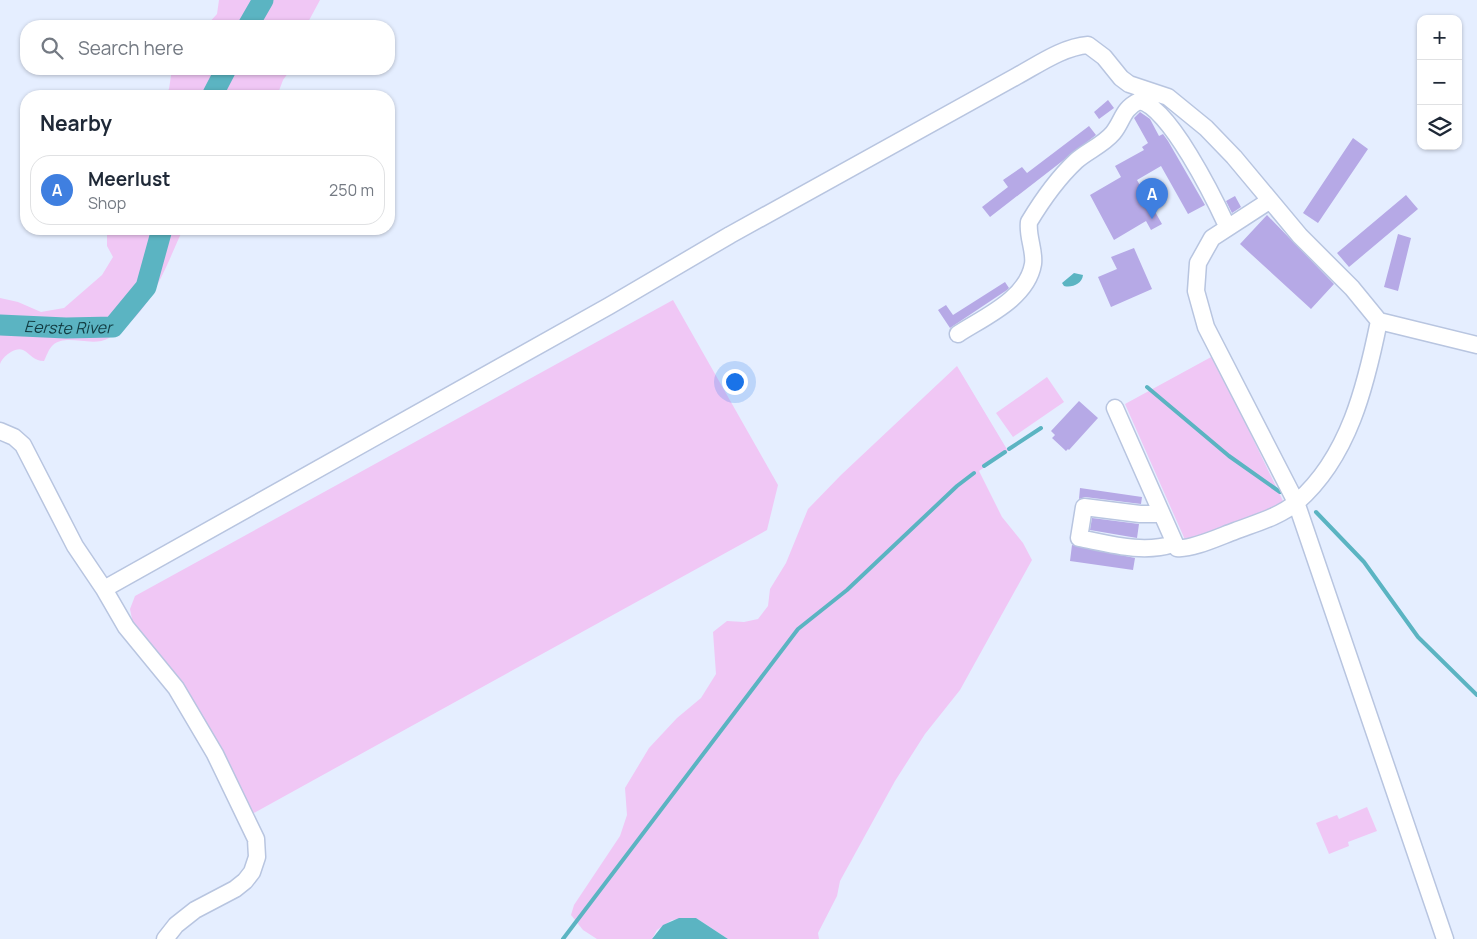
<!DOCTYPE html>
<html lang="en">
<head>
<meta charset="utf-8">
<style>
  body { margin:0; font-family:Manrope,sans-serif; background:#f6f6f7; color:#1f2937 }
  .controls { position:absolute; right:15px; top:15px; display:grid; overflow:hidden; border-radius:10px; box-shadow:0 1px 4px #0004 }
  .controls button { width:45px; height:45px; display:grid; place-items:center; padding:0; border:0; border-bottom:1px solid #e0e1e3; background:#fff; color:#1f2937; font:25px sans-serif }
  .you { position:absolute; left:734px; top:381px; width:18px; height:18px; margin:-12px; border:4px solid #fff; border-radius:50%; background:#1a73e8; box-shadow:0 0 0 8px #1a73e833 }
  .badge { display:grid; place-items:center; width:32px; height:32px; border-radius:50%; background:#aa4a00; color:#fff; font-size:16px; font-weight:700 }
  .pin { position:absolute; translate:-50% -41px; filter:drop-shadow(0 1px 2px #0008) }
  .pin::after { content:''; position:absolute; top:26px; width:18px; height:15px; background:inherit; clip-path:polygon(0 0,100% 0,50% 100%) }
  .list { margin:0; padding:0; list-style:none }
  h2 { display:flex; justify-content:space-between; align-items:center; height:65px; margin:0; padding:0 20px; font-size:21px }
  h2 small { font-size:16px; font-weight:400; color:#747a83 }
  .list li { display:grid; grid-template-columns:32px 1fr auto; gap:15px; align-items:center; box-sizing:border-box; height:70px; margin:0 10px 10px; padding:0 10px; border:1px solid #e0e1e3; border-radius:20px }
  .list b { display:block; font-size:19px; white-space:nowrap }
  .list p { margin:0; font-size:16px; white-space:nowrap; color:#747a83 }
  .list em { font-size:16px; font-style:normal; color:#747a83 }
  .icon { flex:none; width:28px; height:28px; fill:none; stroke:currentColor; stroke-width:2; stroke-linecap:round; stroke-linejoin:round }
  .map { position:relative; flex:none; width:1477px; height:939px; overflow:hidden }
  .search { position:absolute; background:#fff; box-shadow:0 1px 4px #0004; left:20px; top:20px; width:375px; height:55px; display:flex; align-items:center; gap:12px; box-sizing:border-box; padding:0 18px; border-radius:20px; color:#747a83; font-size:19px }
  .panel { position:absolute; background:#fff; box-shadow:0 1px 4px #0004; left:20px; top:90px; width:375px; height:145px; border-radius:20px }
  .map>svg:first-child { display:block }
  .green { fill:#f0c7f5 }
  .water { fill:#5bb4c2 }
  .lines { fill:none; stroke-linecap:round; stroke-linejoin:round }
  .stream { stroke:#5bb4c2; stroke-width:4 }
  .river { stroke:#5bb4c2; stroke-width:21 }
  .building { fill:#b6a9e6 }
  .minor-casing { stroke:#b8c5e0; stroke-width:19 }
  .minor { stroke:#fff; stroke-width:16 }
  .labels { text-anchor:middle; stroke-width:4; stroke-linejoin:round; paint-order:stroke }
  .water-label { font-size:16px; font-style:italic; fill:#123c42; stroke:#fff }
</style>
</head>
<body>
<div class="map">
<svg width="1477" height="939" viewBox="0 0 1477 939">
  <rect width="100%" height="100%" fill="#e5eeff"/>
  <path class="green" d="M219,0h101l-14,26h-100l11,-12z
    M172,69h119l-8,11 -6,16h-113l5,-7z
    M113,229h70c-19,41 -32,85 -74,109 -17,10 -42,-5 -56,7 -4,3 -7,12 -9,16 -11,0 -13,-7 -21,-11 -8,-4 -21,7 -23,14v-66l18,4 23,10 23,-4 38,-33 11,-18 -6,-11v-13z
    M673,300l105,185 -11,45 -515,284 -119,-190 -3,-15 5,-13z
    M1213,356l70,145 -2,7 -95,34 -61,-138z
    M957,366l51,85 -29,20 23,46 21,26 9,17 -72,130 -35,44 -30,47 -55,100 -3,15 -19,37 1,6h-91l-32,-21 -24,2 -15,10 -5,9h-55l-14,-9 -12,-15 3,-10 46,-69 7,-21 -2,-27 24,-40 28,-30 24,-20 15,-24 -3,-42 14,-11 17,1 14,-3 10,-13 2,-17 16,-26 22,-54 33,-34z
    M1047,377l17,25 -51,35 -17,-24z
    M1367,807l10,24 -29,11 1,4 -20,8 -13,-31 21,-8 2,4z"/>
  <path class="water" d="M1074,273l9,2c-1,9 -11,13 -19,11l-2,-3z
    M679,918h17l32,21h-76l11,-14z"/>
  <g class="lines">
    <path class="stream" d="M1147,387l82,69 51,36
      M1009,449l32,-21
      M984,466l21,-14
      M1316,512l48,50 54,75 59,58
      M563,939l235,-310 49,-39 110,-104 17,-13"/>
    <g class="river">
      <path d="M248,26l15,-26"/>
      <path d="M212,96l14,-27"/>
      <path id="s1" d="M0,325l66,3 47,-1 33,-40 16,-58"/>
    </g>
  </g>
  <path class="building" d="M1108,100l6,8 -15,11 -5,-7z
    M1140,112l10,7 9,17 4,-2 5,7 37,64 -17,9 -27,-48 -24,14 25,44 -11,6 -5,-9 -32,19 -24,-45 31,-18 -6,-11 29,-16 -2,-3 6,-4 -14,-25z
    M1089,126l7,9 -106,82 -8,-10 26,-20 -5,-7 19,-13 5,6z
    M1353,138l15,11 -50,74 -15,-10z
    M1406,195l12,14 -69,58 -12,-14z
    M1235,196l6,11 -9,6 -6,-12z
    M1267,215l67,69 -23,25 -71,-65z
    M1398,234l13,4 -13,53 -14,-4z
    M1134,248l18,41 -41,18 -13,-30 19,-8 -6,-12z
    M1005,282l4,6 -2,2 -57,38 -12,-18 8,-5 7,10z
    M1079,401l19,17 -29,32 -1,-1 -2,2 -14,-13 3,-3 -4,-4z
    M1080,488l62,9 -1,7 -56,-7 -6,2z
    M1092,518l47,6 -2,14 -47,-8z
    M1072,545l63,13 -2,12 -63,-9z"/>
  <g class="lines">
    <defs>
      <path id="minor" d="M1269,201l-57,37 -14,25 -2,28 10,36 90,175 149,437
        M958,334c26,-17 69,-35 75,-70 2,-13 -6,-28 -4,-42 12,-20 30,-45 47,-61 11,-10 27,-16 37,-28 10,-12 9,-24 26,-32 29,3 76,99 88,125
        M1115,408l62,140c14,2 44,-12 58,-17 21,-8 44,-14 62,-29 52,-45 69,-117 82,-181
        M0,431l14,6 9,8 52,101 29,43 505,-283 121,-71 287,-159c22,-12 46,-29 71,-31l16,12 17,21 8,6 39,13 38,31 28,29 66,79 52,52 27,33 98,24
        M1160,514h-20l-56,-7 -5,31c31,6 64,16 94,6
        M104,589l22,38 50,61 39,66 41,85 1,18 -5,15 -7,9 -10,8 -40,21 -19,15 -11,14"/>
    </defs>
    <use href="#minor" class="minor-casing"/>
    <use href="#minor" class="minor"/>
  </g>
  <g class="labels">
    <g class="water-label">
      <text dy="6" stroke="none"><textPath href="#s1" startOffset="68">Eerste River</textPath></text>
    </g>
  </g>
</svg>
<div class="controls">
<button>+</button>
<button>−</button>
<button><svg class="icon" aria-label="layers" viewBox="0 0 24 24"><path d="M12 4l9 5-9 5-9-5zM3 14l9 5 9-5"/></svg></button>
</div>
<div class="you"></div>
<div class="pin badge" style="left:1152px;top:219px;background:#3f7fe0">A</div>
<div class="search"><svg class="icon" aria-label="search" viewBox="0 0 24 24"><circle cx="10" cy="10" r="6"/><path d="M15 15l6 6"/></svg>Search here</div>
<section class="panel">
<h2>Nearby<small></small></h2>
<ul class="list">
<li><span class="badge" style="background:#3f7fe0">A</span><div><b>Meerlust</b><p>Shop</p></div><em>250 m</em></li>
</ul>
</section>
</div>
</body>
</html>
